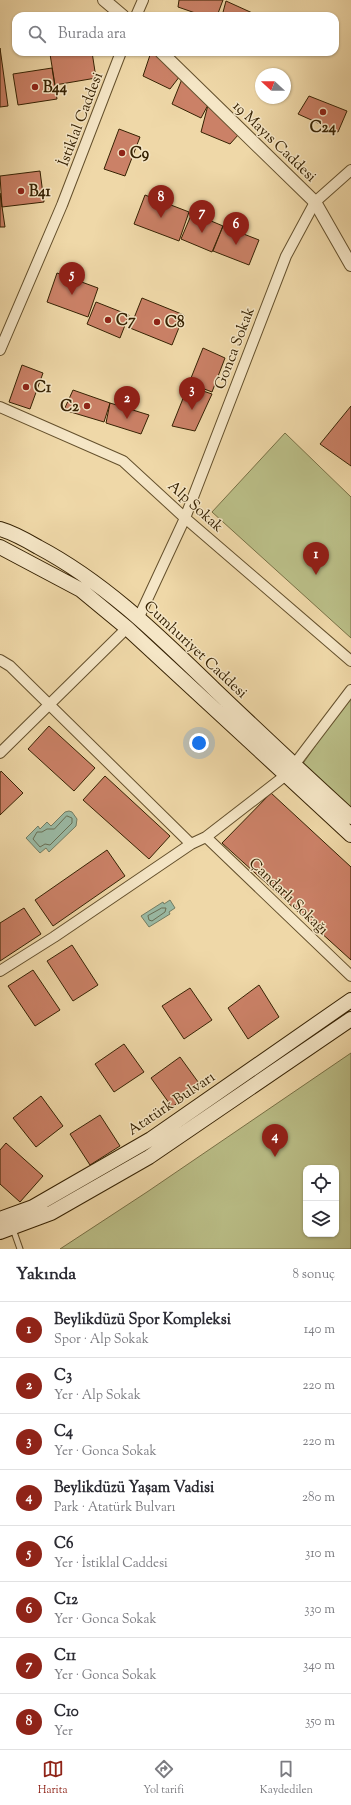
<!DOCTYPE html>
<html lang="tr">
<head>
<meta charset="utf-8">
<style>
  body { margin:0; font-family:"Sorts Mill Goudy",serif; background:#f2f2f3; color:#2b2b33 }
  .controls { position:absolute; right:12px; bottom:12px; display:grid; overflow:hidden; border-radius:8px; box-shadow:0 1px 3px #0004 }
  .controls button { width:36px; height:36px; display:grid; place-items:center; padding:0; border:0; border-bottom:1px solid #e1e1e2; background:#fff; color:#2b2b33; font:20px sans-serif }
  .compass { position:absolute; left:255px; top:68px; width:36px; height:36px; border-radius:50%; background:#fff; box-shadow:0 1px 3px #0004; rotate:291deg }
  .you { position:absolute; left:199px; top:743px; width:14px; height:14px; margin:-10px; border:3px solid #fff; border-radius:50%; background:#1a73e8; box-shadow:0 0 0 6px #1a73e833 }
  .badge { display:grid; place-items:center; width:26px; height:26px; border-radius:50%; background:#8f2418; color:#fff; font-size:13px; font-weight:700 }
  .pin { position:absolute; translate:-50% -33px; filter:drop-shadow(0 1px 2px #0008) }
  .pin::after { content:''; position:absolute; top:21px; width:14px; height:12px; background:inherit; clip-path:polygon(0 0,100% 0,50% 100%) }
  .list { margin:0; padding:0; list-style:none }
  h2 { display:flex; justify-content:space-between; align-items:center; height:52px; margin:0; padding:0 16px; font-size:17px }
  h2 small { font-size:13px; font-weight:400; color:#7c7c81 }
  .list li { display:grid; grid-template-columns:26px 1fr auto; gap:12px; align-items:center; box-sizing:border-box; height:56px; padding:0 16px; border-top:1px solid #e1e1e2 }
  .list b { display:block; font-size:15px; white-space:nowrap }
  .list p { margin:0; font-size:13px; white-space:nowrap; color:#7c7c81 }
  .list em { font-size:13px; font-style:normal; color:#7c7c81 }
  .icon { flex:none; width:22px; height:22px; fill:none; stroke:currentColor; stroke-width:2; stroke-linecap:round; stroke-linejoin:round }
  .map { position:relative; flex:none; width:351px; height:1249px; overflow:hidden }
  .search { position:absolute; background:#fff; box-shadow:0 1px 3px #0004; left:12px; right:12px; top:12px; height:44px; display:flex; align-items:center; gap:10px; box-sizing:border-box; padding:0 14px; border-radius:12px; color:#7c7c81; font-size:15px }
  .sheet { height:500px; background:#fff }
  nav { display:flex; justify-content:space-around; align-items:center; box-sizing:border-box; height:56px; border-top:1px solid #e1e1e2; background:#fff; font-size:11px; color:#7c7c81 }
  nav a { display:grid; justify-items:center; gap:2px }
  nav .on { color:#8f2418 }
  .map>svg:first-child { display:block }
  .green { fill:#babe87; stroke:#787045; fill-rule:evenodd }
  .water { fill:#9abaa5; stroke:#727d64 }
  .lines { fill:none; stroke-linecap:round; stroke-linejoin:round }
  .shore { stroke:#686e54; stroke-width:1 }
  .building { fill:#cb8167; stroke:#362203 }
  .service-casing { stroke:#64502c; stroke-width:7 }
  .minor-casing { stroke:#64502c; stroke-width:12 }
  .tertiary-casing { stroke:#64502c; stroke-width:14 }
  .secondary-casing { stroke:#362203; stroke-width:16 }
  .service { stroke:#f5e6c6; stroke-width:5 }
  .minor { stroke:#f5e6c6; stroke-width:10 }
  .tertiary { stroke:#f5e6c6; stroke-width:12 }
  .secondary { stroke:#f5e6c6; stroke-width:14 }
  .poi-dot { fill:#8f2418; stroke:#f5e6c6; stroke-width:1.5 }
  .labels { text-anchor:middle; stroke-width:3; stroke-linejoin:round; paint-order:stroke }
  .poi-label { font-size:15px; font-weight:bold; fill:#362203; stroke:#f5e6c6; text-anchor:start }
  .street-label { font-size:15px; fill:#362203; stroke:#f5e6c6 }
</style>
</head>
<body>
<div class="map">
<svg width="351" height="1249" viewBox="0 0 351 1249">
  <rect width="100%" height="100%" fill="#efd8a8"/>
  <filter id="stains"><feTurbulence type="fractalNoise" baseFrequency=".005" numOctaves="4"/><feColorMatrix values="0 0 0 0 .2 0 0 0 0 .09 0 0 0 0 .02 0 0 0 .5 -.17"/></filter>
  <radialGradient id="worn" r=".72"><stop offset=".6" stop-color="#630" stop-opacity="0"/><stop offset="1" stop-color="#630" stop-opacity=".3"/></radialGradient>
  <path class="green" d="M285,433l66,64v141l-139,-126z
    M351,694v114l-51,-40z
    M351,1053v196h-291l87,-57zM306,1168h30v66h-30z"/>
  <path class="water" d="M69,811l3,1 5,7 -1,7 -27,26 -3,-4 -6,5 -14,-15 12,-12 2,3 7,-7 4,4 14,-14z
    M170,900l5,8 -6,4 1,2 -21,13 -8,-11 22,-14 1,2z"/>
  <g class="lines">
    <path class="shore" d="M67,816l5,2v5l-22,22 -5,-1 -5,3 -7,-8 4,-7h5l5,-3h7z
      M162,908h4l-1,4 -13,9 -3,-1 -1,-4z"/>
  </g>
  <path class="building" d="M179,0h44l-6,16h-13l-26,-9z
    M226,1l33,15h-37z
    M0,48l8,58 -8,1z
    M64,52h28l4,26 -41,7 -5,-31z
    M151,52h4l25,24 -10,13 -27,-13z
    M52,68l5,31 -39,6 -5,-31z
    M182,79l26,26 -7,13 -29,-14z
    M309,96l38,15 -9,21 -40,-18z
    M208,105l31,29 -9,10 -29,-12z
    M119,129l21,8 -15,39 -21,-7z
    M40,171l4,31 -42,5 -2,-31z
    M0,193l5,34h-5z
    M145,195l44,17 -10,29 -45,-17z
    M192,213l31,13 -11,26 -31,-13z
    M223,226l36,14 -10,25 -36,-14z
    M57,273l41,15 -10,29 -41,-15z
    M142,298l42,17 -12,30 -42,-17z
    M96,302l33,13 -9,23 -33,-14z
    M203,348l22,10 -13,34 -23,-9z
    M22,365l21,8 -13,36 -21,-7z
    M188,386l24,8 -17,37 -23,-5z
    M73,390l37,13 -6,19 -40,-12z
    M110,403l39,12 -8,19 -35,-11z
    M351,406v60l-31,-22z
    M49,726l46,42 -21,23 -46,-42z
    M1,771l22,22 -23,22v-42z
    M105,776l65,60 -21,23 -66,-59z
    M271,793l80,74v93l-129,-117z
    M107,850l18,26 -72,50 -18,-26z
    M24,908l17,26 -41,27v-38z
    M72,945l26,40 -25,16 -26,-40z
    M33,970l27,40 -25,16 -27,-40z
    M259,985l20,32 -31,22 -20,-31z
    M190,988l22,32 -28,19 -22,-33z
    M124,1044l20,28 -30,20 -19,-28z
    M180,1057l21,29 -29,21 -21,-29z
    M41,1096l22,30 -27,21 -23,-29z
    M100,1115l20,31 -30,19 -20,-31z
    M6,1143l37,33 -23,26 -20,-18v-34z"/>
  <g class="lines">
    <defs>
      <path id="service" d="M13,1229l7,20"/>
      <path id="minor" d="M136,16l7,-16
        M0,350l62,-145 59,-153
        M0,407l123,54 62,57 166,143
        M139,617l46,-99 101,-262 29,-54 36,-32
        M0,660l10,6 181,178
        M0,753l127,-125
        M294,765l57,-75
        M206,837l145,139
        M0,971l54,-34 137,-93 15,-7 80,-62"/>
      <path id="tertiary" d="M104,0l19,16
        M161,52l154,150 36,63"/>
      <path id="secondary" d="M0,529c14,4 26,11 38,18 68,36 121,89 176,142 45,43 91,86 137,128
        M0,547l81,43 46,38 224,207
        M0,1219l33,-12 118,-68 200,-139
        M0,1232l51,-19 98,-56 202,-138"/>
    </defs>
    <use href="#service" class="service-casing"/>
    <use href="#minor" class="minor-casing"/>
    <use href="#tertiary" class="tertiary-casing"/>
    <use href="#secondary" class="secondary-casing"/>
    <use href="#service" class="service"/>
    <use href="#minor" class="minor"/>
    <use href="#tertiary" class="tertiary"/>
    <use href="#secondary" class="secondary"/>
  </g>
  <g class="poi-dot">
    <circle cx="35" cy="87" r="4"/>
    <circle cx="323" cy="112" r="4"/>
    <circle cx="122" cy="153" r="4"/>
    <circle cx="21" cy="191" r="4"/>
    <circle cx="108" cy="320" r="4"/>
    <circle cx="157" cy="322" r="4"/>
    <circle cx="26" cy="387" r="4"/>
    <circle cx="87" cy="406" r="4"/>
  </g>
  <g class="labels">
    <g class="poi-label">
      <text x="43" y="92">B44</text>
      <text x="323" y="132" text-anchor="middle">C24</text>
      <text x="130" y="158">C9</text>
      <text x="29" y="196">B41</text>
      <text x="116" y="325">C7</text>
      <text x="165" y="327">C8</text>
      <text x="34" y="392">C1</text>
      <text x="79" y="411" text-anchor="end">C2</text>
    </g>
    <g class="street-label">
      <text transform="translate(80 119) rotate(-69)" y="5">İstiklal Caddesi</text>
      <text transform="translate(275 141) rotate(44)" y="5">19 Mayıs Caddesi</text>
      <text transform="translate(234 348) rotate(-69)" y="5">Gonca Sokak</text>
      <text transform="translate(196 506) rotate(42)" y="5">Alp Sokak</text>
      <text transform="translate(196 649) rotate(43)" y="5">Cumhuriyet Caddesi</text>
      <text transform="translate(289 896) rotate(44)" y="5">Çandarlı Sokağı</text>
      <text transform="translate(171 1103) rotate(-34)" y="5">Atatürk Bulvarı</text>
    </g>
  </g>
  <rect width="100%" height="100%" filter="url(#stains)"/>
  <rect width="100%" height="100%" fill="url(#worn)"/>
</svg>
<div class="controls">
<button><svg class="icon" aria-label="locate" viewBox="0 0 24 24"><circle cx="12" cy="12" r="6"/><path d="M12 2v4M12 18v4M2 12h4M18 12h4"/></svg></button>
<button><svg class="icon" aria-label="layers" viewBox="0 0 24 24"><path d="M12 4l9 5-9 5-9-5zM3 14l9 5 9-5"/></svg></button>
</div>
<svg class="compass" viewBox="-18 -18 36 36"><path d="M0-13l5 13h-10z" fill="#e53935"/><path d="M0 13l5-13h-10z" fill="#7c7c81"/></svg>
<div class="you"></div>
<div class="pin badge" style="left:316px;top:575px">1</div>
<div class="pin badge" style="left:127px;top:419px">2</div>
<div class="pin badge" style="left:192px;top:410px">3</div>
<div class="pin badge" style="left:275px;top:1157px">4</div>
<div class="pin badge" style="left:72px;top:295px">5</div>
<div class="pin badge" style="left:236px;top:245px">6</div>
<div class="pin badge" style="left:202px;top:233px">7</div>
<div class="pin badge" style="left:161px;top:218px">8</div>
<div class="search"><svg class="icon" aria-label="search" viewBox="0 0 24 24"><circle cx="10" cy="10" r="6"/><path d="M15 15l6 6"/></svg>Burada ara</div>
</div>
<section class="sheet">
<h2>Yakında<small>8 sonuç</small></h2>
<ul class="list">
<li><span class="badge">1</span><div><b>Beylikdüzü Spor Kompleksi</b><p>Spor · Alp Sokak</p></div><em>140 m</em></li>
<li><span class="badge">2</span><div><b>C3</b><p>Yer · Alp Sokak</p></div><em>220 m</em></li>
<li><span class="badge">3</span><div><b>C4</b><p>Yer · Gonca Sokak</p></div><em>220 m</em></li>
<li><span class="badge">4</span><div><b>Beylikdüzü Yaşam Vadisi</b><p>Park · Atatürk Bulvarı</p></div><em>280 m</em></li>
<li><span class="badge">5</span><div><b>C6</b><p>Yer · İstiklal Caddesi</p></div><em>310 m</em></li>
<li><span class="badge">6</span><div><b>C12</b><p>Yer · Gonca Sokak</p></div><em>330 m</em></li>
<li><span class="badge">7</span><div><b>C11</b><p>Yer · Gonca Sokak</p></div><em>340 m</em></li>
<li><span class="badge">8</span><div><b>C10</b><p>Yer</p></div><em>350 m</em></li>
</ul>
</section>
<nav>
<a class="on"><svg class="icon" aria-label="map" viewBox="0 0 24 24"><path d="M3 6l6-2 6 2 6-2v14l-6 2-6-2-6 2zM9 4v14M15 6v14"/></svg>Harita</a>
<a><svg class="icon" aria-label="directions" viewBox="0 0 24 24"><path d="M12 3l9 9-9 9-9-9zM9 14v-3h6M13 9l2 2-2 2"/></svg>Yol tarifi</a>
<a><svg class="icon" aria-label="saved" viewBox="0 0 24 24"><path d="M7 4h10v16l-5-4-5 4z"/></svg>Kaydedilen</a>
</nav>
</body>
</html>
